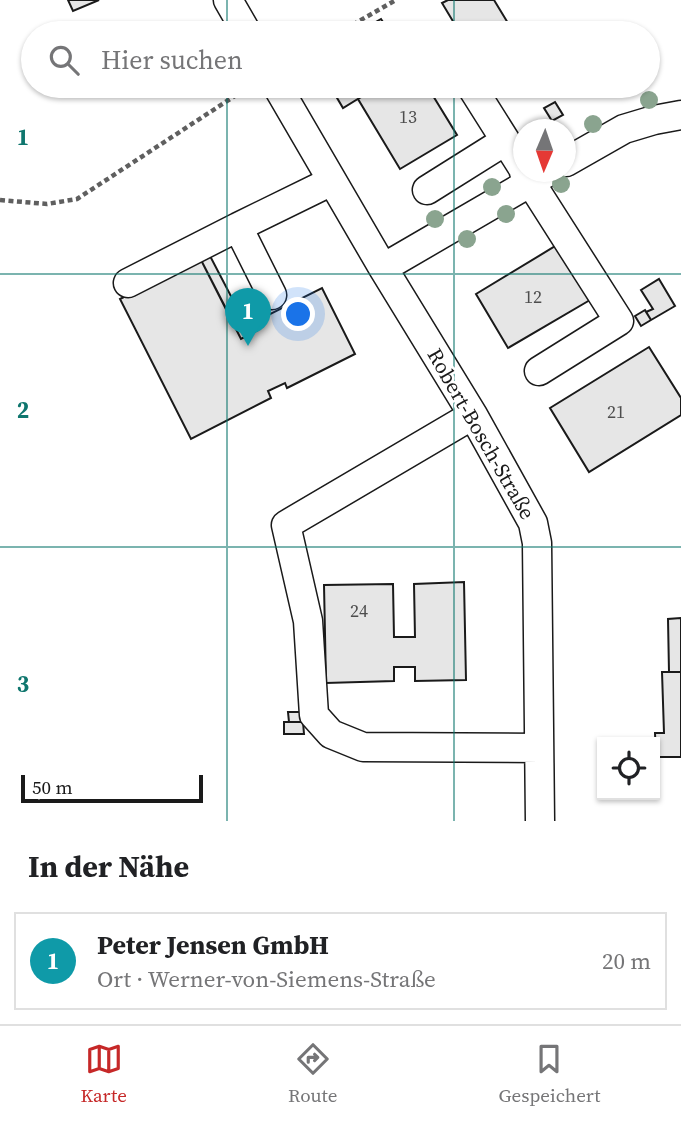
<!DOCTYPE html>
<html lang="de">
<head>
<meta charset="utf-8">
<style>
  body { margin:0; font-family:"Source Serif 4",serif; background:#f6f6f6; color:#202124 }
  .controls { position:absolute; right:21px; bottom:21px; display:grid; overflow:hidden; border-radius:0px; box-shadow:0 2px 5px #0004 }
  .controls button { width:63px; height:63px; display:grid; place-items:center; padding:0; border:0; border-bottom:2px solid #e0e0e0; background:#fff; color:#202124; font:35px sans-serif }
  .compass { position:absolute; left:513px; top:119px; width:63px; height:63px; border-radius:50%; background:#fff; box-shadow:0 2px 5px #0004; rotate:182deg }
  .scale { position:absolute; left:21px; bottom:18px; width:182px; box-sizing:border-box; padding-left:7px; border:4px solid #1a1a1a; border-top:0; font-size:19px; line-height:24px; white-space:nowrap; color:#1a1a1a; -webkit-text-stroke:5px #fff; paint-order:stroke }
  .you { position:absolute; left:299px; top:315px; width:24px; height:24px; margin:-18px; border:5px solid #fff; border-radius:50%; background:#1a73e8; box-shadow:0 0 0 10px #1a73e833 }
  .badge { display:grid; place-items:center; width:46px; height:46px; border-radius:50%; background:#c62828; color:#fff; font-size:23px; font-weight:700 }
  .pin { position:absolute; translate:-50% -58px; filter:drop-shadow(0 2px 4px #0008) }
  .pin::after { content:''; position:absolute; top:37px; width:24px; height:21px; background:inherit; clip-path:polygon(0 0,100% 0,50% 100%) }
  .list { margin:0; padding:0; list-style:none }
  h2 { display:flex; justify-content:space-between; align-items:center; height:91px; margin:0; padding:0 28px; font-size:30px }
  h2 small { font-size:23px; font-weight:400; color:#757577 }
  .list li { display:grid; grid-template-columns:46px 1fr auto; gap:21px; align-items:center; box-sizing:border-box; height:98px; margin:0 14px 14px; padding:0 14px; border:2px solid #e0e0e0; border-radius:0px }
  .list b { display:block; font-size:26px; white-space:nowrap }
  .list p { margin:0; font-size:23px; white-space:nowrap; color:#757577 }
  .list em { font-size:23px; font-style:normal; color:#757577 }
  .icon { flex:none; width:38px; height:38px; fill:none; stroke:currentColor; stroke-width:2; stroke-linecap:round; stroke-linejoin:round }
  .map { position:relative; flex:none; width:681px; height:821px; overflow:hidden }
  .search { position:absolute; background:#fff; box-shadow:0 2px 5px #0004; left:21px; right:21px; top:21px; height:77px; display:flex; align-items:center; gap:18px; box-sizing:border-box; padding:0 24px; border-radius:38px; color:#757577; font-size:26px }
  .sheet { height:203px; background:#fff }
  nav { display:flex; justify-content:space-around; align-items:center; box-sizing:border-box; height:98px; border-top:2px solid #e0e0e0; background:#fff; font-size:19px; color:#757577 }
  nav a { display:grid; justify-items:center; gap:4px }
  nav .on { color:#c62828 }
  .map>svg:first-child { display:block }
  .building { fill:#e6e6e6; stroke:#1a1a1a; stroke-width:2 }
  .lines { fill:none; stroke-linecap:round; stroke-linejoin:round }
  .minor-casing { stroke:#1a1a1a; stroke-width:31 }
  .path { stroke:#5f5f5f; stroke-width:4.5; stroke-dasharray:5 3.5; stroke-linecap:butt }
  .minor { stroke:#fff; stroke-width:28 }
  .tree { fill:#8aa48f }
  .grid { fill:none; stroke:#0f766e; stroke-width:2; stroke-opacity:0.55 }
  .labels { text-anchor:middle; stroke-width:5; stroke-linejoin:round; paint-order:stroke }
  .number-label { font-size:18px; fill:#4d4d4d }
  .street-label { font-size:21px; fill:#1a1a1a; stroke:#fff }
  .grid-label { font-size:23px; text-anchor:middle; font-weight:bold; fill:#0f766e; stroke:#fff; stroke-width:5; stroke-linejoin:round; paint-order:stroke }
</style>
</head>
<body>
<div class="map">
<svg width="681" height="821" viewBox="0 0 681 821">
  <rect width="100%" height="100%" fill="#fff"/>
  <path class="building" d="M68,0h31l-26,11z
    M448,0h46l20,33h-54l-18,-30z
    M381,19l9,14h-22l-3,-5z
    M330,86h25l6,11 -18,11z
    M380,86h47l30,49 -57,34 -42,-70z
    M555,102l8,13 -11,6 -8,-13z
    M557,245l33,55 -82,48 -32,-54z
    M209,254l36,69 -9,5 -36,-70z
    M200,258l41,81 17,-9 -4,-8 68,-34 33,66 -68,34 -2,-5 -17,8 3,7 -80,41 -71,-140z
    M659,279l16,27 -24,14 -5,-8 7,-3 -12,-19z
    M645,310l6,10 -10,6 -6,-10z
    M649,347l32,51v17l-92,57 -39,-64z
    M464,582l2,98 -51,1v-14h-21v14l-68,2 -2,-98 69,-1 1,53h21l-1,-53z
    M681,618v54h-12l-1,-53z
    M662,672h19v85h-25l-1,-24h9z
    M288,712h15v10h-14z
    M284,722h19l1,12h-20z"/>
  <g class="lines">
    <defs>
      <path id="minor" d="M228,0l19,33
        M277,86l106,182 90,147 60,108 4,20 3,278
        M471,86l53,84
        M566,162l58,-33 30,-9 27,-5
        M524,172l95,149 -80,50
        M427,190l78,-49
        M383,268l165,-96
        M128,283l110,-56
        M272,295l-34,-68 94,-46
        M473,415l-187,110 22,96 6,94 17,19 32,13 176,1"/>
    </defs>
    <use href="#minor" class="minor-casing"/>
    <path class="path" d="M338,33l58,-33
      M0,200l47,4 30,-5 173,-113"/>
    <use href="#minor" class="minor"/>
  </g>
  <g class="tree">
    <circle cx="649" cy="100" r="9"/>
    <circle cx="593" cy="124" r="9"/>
    <circle cx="561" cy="184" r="9"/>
    <circle cx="492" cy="187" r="9"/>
    <circle cx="506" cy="214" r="9"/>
    <circle cx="435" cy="219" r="9"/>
    <circle cx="467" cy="239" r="9"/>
  </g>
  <path class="grid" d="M227,0v33M454,0v33M227,86v735M454,86v735M0,274h681M0,547h681"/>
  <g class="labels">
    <g class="number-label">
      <text x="408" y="123">13</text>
      <text x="533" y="303">12</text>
      <text x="616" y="418">21</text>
      <text x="359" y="617">24</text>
    </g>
    <g class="street-label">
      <text transform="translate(481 434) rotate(60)" y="7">Robert-Bosch-Straße</text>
    </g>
  </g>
  <g class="grid-label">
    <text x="23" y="145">1</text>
    <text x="23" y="418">2</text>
    <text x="23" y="692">3</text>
  </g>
</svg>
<div class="controls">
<button><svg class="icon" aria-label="locate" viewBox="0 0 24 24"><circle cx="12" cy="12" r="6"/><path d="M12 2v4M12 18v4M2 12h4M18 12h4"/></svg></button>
</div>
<svg class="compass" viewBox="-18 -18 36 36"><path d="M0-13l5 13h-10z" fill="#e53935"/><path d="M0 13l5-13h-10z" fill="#757577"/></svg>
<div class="scale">50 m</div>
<div class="you"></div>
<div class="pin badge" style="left:248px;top:346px;background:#0f9aa8">1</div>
<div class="search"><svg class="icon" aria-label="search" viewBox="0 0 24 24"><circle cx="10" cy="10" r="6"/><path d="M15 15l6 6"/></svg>Hier suchen</div>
</div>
<section class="sheet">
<h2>In der Nähe<small></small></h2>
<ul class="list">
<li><span class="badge" style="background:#0f9aa8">1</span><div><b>Peter Jensen GmbH</b><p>Ort · Werner-von-Siemens-Straße</p></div><em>20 m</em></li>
</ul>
</section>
<nav>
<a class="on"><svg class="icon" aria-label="map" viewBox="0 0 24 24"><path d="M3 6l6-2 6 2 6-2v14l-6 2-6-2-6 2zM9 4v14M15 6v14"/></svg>Karte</a>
<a><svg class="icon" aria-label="directions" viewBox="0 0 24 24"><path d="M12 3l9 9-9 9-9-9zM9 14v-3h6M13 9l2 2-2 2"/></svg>Route</a>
<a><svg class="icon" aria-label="saved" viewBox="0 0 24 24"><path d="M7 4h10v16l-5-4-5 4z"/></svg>Gespeichert</a>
</nav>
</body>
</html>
